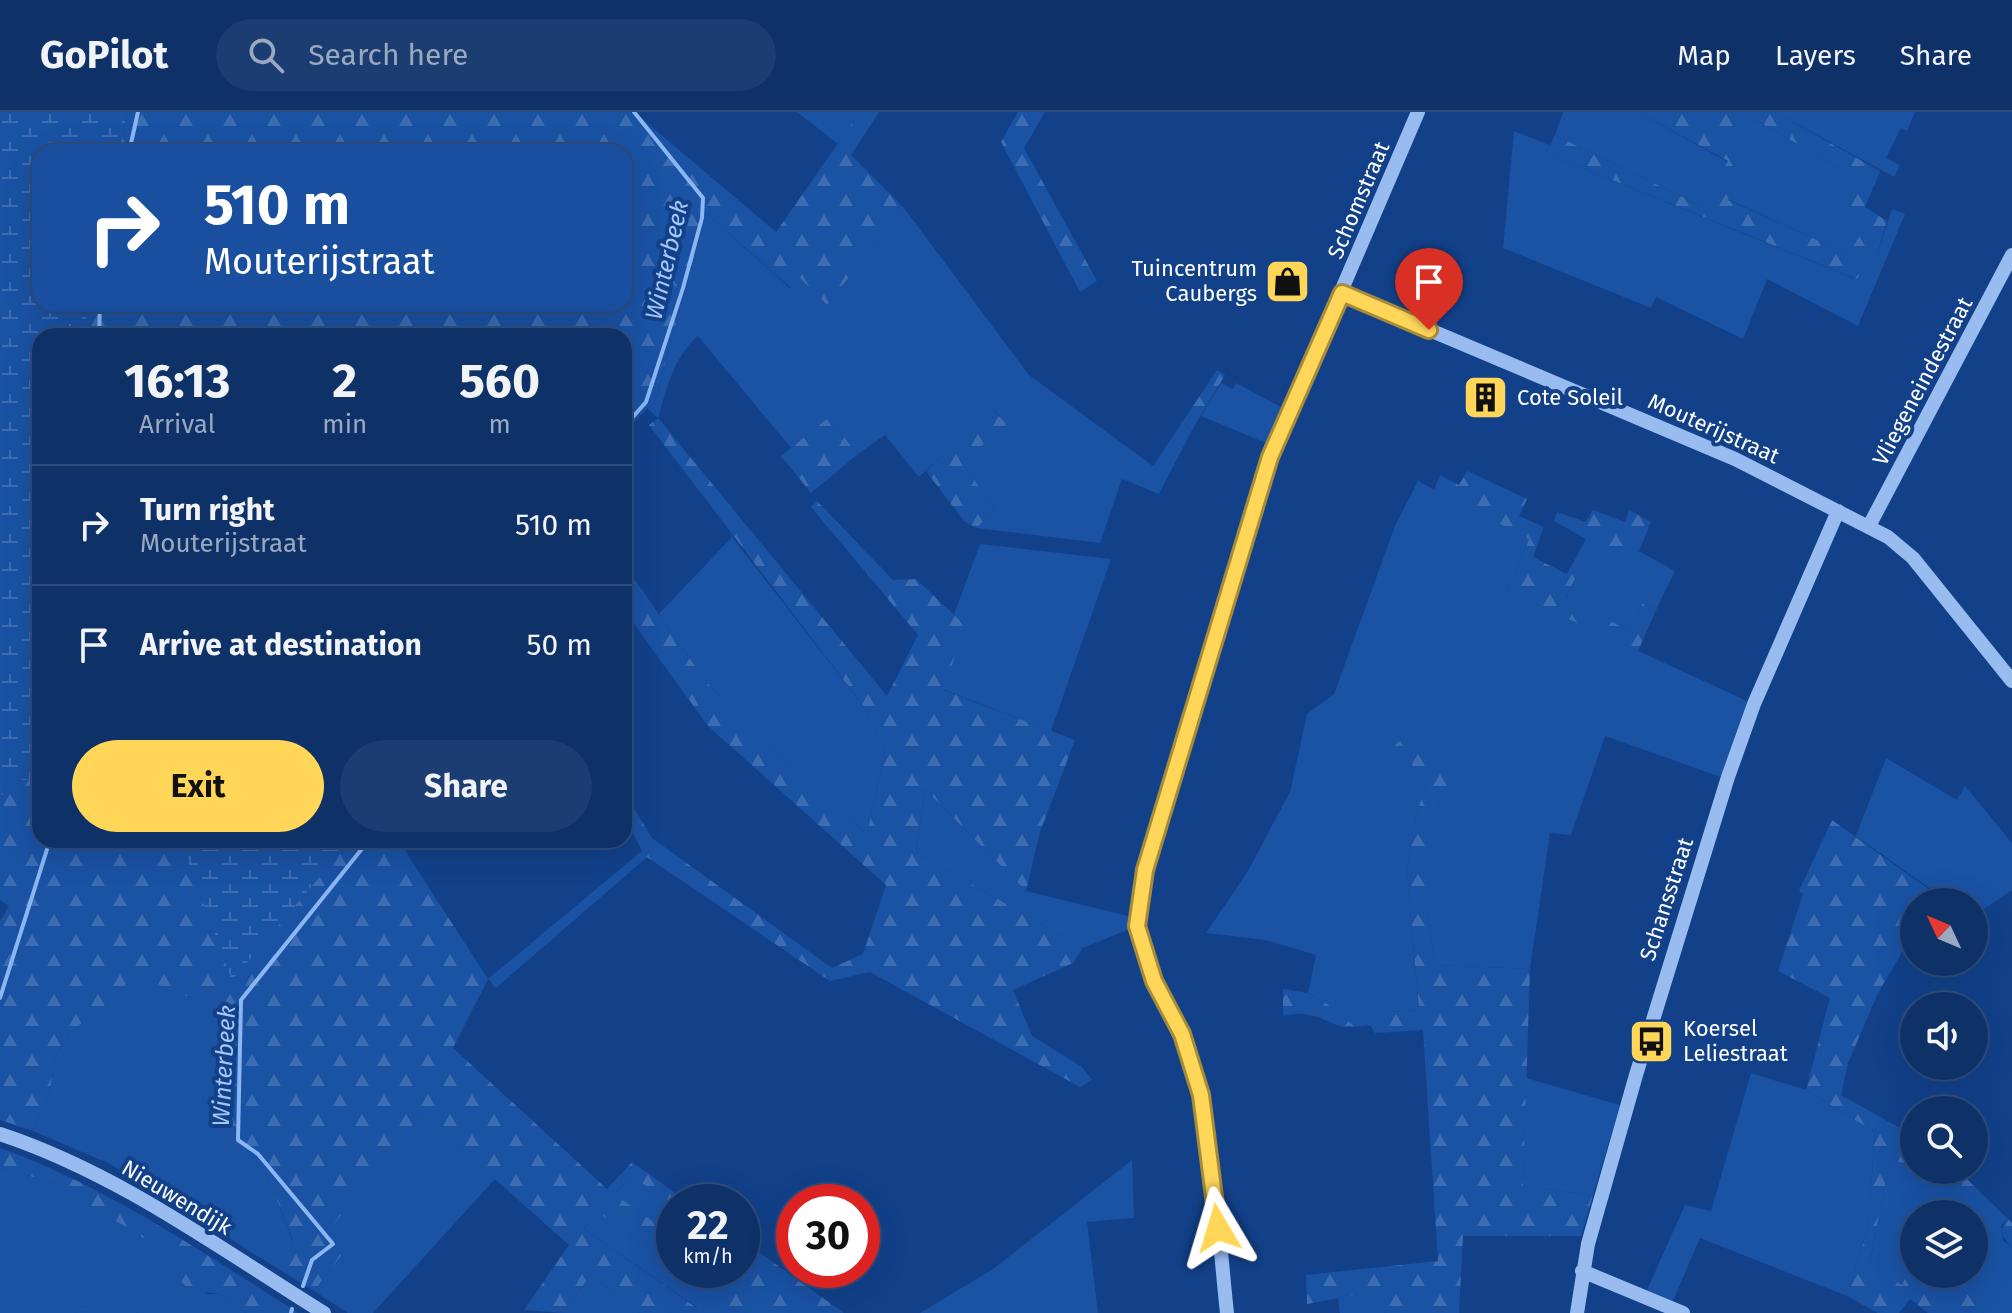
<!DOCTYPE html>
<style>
body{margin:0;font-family:"Fira Sans",sans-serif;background:#1c3d71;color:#f1f3f6;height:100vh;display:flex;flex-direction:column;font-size:30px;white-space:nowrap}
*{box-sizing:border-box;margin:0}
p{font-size:26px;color:#9ba9c0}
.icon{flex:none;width:44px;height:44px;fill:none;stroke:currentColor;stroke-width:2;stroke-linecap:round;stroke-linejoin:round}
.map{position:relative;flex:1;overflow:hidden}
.sheet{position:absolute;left:32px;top:216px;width:600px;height:520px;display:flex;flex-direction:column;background:#0e3168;border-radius:24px;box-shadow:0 8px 32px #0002,0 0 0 2px #2e4c7c}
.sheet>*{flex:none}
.hud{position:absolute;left:32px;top:32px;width:600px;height:168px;border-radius:24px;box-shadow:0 8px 32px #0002,0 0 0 2px #2e4c7c;background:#1a4fa0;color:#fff;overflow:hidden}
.needle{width:52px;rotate:314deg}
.controls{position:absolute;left:1900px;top:776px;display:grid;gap:16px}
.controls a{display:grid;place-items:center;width:88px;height:88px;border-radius:50%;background:#0e3168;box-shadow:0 8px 32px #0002,0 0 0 2px #2e4c7c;font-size:40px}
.speed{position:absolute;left:656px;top:1072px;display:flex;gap:16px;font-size:40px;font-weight:700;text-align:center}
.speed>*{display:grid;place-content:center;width:104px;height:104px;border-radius:50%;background:#0e3168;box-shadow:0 8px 32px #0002,0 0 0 2px #2e4c7c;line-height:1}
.speed small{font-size:20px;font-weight:400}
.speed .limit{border:12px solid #d22;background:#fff;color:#111}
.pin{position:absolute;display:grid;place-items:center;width:68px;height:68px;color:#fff;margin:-82px -34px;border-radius:50% 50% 50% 0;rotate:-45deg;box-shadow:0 0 8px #0007}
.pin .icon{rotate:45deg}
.me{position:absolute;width:88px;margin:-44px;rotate:353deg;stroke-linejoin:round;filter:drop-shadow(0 0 6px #0008)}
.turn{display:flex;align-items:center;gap:28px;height:168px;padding:0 40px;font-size:36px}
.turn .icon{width:104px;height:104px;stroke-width:2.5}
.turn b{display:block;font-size:56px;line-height:68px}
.eta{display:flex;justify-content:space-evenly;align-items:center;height:136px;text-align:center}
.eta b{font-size:48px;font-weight:700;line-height:56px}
.button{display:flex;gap:16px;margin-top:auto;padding:16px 40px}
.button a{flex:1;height:92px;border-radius:48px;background:#ffd658;color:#111;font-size:32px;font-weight:700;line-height:92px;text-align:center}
.button a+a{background:#1c3d71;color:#f1f3f6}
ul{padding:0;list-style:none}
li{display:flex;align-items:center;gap:24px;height:120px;padding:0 40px;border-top:2px solid #2e4c7c}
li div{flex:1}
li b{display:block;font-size:30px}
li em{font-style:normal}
header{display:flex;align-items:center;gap:48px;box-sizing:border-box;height:112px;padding:0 40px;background:#0e3168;border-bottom:2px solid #2e4c7c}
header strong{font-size:38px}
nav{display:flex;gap:44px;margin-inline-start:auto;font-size:28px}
.search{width:560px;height:72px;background:#1c3d71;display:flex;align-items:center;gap:20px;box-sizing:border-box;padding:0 28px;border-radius:44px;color:#9ba9c0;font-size:30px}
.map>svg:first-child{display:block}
.grass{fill:#1a52a4}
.forest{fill:url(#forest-firs);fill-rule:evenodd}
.wetland{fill:url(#wetland-marsh)}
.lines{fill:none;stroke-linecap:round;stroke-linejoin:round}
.stream{stroke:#8ab7f4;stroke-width:4}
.minor{stroke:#99bcf0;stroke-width:14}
.route-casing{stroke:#a68b39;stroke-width:20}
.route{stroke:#ffd658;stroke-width:14}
.labels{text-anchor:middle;stroke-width:8;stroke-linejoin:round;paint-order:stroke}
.street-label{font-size:22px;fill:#fff;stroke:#12418a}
.poi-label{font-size:22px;fill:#fff;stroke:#12418a;text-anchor:start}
.water-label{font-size:24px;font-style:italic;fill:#a4c7f8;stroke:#12418a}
</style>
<header>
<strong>GoPilot</strong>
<div class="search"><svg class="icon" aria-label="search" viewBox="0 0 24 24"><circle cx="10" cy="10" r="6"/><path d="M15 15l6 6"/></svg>Search here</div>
<nav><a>Map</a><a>Layers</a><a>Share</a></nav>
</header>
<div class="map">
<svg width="2012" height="1201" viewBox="0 0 2012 1201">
<defs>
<pattern id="forest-firs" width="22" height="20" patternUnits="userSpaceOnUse" patternTransform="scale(2)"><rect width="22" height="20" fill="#1a52a4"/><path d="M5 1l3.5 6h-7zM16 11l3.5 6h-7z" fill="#3c6cb2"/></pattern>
<pattern id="wetland-marsh" width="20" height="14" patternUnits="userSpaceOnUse" patternTransform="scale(2)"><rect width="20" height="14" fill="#1a52a4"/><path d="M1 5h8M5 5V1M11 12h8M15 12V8" fill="none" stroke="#3c6cb2"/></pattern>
</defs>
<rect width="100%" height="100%" fill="#12418a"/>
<!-- grass -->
<path class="grass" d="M 797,0 L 860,0 L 838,32 Z
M 1563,0 L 1638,0 L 1728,50 L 1701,94 L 1555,23 Z
M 1775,0 L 1915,0 L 1907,19 L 1901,16 L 1886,46 L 1900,53 L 1894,65 Z
M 1754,7 L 1860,68 L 1854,89 L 1868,112 L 1848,142 L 1727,87 L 1747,52 L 1734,39 Z
M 1514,19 L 1550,33 L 1546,41 L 1855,167 L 1876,145 L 1892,97 L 1905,102 L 1858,214 L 1767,167 L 1743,227 L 1656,185 L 1651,196 L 1503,136 Z
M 904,96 L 1029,263 L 1153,354 L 1181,312 L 1192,318 L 1159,382 L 1122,367 L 1100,431 L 976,416 L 996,398 L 962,351 L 1007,312 L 993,297 L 919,365 L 885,323 L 858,342 L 828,306 L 791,336 L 698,224 C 673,246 667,276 658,306 L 647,296 L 655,289 L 706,101 L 791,177 L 800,165 L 827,193 Z
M 1221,271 L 1233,277 L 1236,271 L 1283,296 L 1268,332 L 1201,304 Z
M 1418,369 L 1529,427 L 1508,479 L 1747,589 L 1721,665 L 1605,624 L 1571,723 L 1550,721 L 1530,857 L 1435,853 C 1428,802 1414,741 1438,692 C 1443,682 1454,672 1461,663 L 1427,670 L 1415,706 L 1407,760 L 1419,898 L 1377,901 L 1370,913 L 1355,915 L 1326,891 L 1308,881 L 1316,843 L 1266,828 L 1206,821 L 1248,759 L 1290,680 L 1307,602 L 1334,582 L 1395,414 Z
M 732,425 L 865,596 L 885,639 L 867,722 L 748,616 L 704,567 L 659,502 Z
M 980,432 L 1111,447 L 1051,619 L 942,577 L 966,514 L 954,502 Z
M 1592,432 L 1626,432 L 1675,459 L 1657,496 L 1643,491 L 1629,519 L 1566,486 Z
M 1886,646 L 1957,688 L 1965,674 L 2012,731 L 2012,778 L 1974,804 L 1974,790 L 1949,790 L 1856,724 Z
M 925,677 L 1026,779 L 1132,805 L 1132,816 L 1083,836 L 916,740 Z
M 138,859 L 168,878 L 228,898 L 232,1013 L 268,1066 L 293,1129 L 285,1161 L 110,1052 L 33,1019 L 50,979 L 55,945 L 71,920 L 105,893 Z
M 1751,961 L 1806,978 L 1875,1020 L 1868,1115 L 1847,1184 L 1700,1126 L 1673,1189 L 1647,1178 L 1685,1093 L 1711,1099 Z
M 1526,966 L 1620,993 L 1593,1083 L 1523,1074 Z
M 422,1002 L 495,1067 L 373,1201 L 348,1201 L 314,1179 L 347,1136 L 329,1117 Z
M 1890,1047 L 1939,1063 L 1965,1091 L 1981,1081 L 2007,1106 L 2001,1114 L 2003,1128 L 2012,1136 L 2012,1201 L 1984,1201 L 1949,1162 L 1974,1162 L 1974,1102 L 1914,1102 L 1914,1148 L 1902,1174 L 1869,1155 Z
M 1132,1048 L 1134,1106 L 1087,1110 L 1098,1201 L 920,1201 L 993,1157 Z
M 0,1055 L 55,1072 L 115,1105 L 184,1150 L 207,1182 L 221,1182 L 246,1201 L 138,1201 L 81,1194 L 76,1201 L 0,1201 Z
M 632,1065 L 674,1092 L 674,1124 L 613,1083 Z
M 598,1100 L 708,1179 L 698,1196 L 584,1117 Z
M 591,1163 L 640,1201 L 563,1201 Z
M 1362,1182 L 1385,1201 L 1340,1201 L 1338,1186 Z"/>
<!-- forest -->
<path class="forest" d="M 127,0 L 634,0 L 776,120 L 860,0 L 879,0 L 851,43 L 904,96 L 827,193 L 800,166 L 792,177 L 706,101 L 655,289 L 624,320 L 624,224 L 83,224 L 88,192 L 624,192 L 624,40 L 119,40 Z
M 1018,0 L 1045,0 L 1024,36 L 1097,169 L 1080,180 L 1001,30 Z
M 1638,0 L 1775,0 L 1880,59 L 1865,95 L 1887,109 L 1876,145 L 1856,167 L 1546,41 L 1555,23 L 1701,94 L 1728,49 ZM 1754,7 L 1860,68 L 1847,100 L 1867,113 L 1848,142 L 1728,88 L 1747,52 L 1735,39 Z
M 1217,258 L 1225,263 L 1192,318 L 1181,312 Z
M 992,297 L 1007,312 L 962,351 L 996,398 L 976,416 L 964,409 L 926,359 Z
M 658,306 L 887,584 L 918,523 L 811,395 L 817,389 L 893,468 L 916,467 L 966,514 L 943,578 L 1075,628 L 1040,720 L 1026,779 L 925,677 L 916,740 L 1083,836 L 1073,851 L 1013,878 L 1032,924 L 1082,955 L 1092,968 L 1080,975 L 870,860 L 830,869 L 647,745 L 496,876 L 488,867 L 453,936 L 607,1077 L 632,1050 L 688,1090 L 674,1092 L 632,1065 L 614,1082 L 674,1124 L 674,1155 L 598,1100 L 584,1117 L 697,1196 L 707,1179 L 679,1158 L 742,1158 L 742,1128 L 844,1201 L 640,1201 L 591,1163 L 563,1201 L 524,1198 L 569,1133 L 422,1002 L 330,1117 L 347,1136 L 314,1179 L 285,1161 L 293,1128 L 268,1066 L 232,1013 L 228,898 L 168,878 L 138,860 L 105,893 L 71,920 L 55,945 L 50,979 L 33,1019 L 0,1008 L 0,809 L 9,794 L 0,788 L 0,693 L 7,670 L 40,666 L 40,728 L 180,728 L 232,867 L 351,728 L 398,728 L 488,867 L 642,739 L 624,704 L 627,685 L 652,726 L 832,856 L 863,842 L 886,773 L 708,614 L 624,498 L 624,452 L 704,567 L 748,616 L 867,722 L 885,639 L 865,596 L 649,313 Z
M 828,306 L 858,342 L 811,381 L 781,344 Z
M 1467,359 L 1527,387 L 1519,404 L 1544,415 L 1533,445 L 1567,462 L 1586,427 L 1554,409 L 1557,400 L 1586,410 L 1593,398 L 1625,410 L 1629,398 L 1651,410 L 1639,439 L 1626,433 L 1619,443 L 1592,433 L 1566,485 L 1629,519 L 1643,491 L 1657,496 L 1638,539 L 1508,479 L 1529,427 L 1434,378 L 1440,363 L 1459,373 Z
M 1411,620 L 1462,663 C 1454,672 1443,682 1438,692 C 1415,739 1428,804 1435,853 L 1530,857 L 1523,1074 L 1593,1083 L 1581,1124 L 1463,1124 L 1459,1201 L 1385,1201 L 1361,1182 L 1307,1192 L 1306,1163 L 1438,1149 L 1423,918 L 1375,921 L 1370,913 L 1377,901 L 1419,898 L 1407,760 L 1415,706 L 1427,670 L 1395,633 Z
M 1832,708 L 1937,783 L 1933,790 L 1914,790 L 1914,820 L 1878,881 L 1848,951 L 1841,983 L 1914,1024 L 1914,1053 L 1890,1048 L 1869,1154 L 1902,1173 L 1914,1148 L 1914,1162 L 1949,1162 L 1984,1201 L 1928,1201 L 1910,1187 L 1899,1201 L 1878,1201 L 1847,1184 L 1868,1115 L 1875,1020 L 1806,978 L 1830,886 L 1778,859 L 1803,782 L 1799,779 Z
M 1283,877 L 1308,881 L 1326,891 L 1355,915 C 1328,918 1322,895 1283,904 Z
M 0,1036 C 108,1075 202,1140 298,1201 L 246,1201 L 221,1182 L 190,1179 L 181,1169 L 183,1150 L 55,1072 L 0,1055 Z
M 1927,1058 L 1958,1058 L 1981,1081 L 1966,1092 L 1939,1063 Z
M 2007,1106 L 2012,1111 L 2012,1136 L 2000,1120 Z
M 80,1194 L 135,1200 L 138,1201 L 76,1201 Z"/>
<!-- wetland -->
<path class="wetland" d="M 0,0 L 127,0 L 119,40 L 40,40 L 40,192 L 88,192 L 83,224 L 40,224 L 40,666 L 7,670 L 0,693 Z
M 180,728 L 351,728 L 232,868 Z"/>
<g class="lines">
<!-- stream -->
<path class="stream" d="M 129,40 L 138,0
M 99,224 L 100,192
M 624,315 L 646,290 L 683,176 L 702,106 L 703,86 L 634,0
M 0,886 L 50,728
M 303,1174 L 312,1148 L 333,1132 L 258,1042 L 238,1028 L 241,888 L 369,728
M 291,1201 L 292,1197"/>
<!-- minor -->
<path class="minor" d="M 1342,181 L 1735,347 L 1888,425 L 1913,446 L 2012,569
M 1869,414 L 2012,143
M 0,1022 C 118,1061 219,1136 324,1201
M 1582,1159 L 1683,1201
M 1227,1201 C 1219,1129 1216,1054 1201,983 C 1189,923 1141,868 1137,812 C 1136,794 1142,775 1145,758 L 1270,345 L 1418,0
M 1577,1201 L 1588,1132 L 1636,963 L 1728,665 L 1754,592 L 1838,399"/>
</g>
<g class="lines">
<defs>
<path id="route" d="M 1218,1116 L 1201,983 L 1182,922 L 1154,869 L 1137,814 L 1145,758 L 1270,345 L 1342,181 L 1429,218"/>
</defs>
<!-- route casing -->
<use href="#route" class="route-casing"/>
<!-- route -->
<use href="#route" class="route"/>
</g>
<!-- icons -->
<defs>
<symbol id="shop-square" viewBox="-11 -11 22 22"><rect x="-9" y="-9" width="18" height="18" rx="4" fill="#ffd658" stroke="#12418a"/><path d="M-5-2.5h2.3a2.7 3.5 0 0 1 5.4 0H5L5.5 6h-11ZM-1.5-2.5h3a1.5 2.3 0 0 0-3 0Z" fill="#111"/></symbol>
<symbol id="building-square" viewBox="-11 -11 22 22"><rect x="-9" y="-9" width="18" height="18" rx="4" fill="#ffd658" stroke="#12418a"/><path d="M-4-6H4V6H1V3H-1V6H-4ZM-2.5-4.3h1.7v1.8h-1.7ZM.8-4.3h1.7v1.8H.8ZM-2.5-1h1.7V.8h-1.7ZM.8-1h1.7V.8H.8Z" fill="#111"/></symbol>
<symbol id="bus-square" viewBox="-11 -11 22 22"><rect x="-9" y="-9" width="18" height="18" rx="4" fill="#ffd658" stroke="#12418a"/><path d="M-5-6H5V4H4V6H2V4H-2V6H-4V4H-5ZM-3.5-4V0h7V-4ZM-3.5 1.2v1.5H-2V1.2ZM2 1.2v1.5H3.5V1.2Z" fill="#111"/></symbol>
</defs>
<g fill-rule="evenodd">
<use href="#shop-square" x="1262" y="144" width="51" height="51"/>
<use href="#building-square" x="1460" y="260" width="51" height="51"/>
<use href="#bus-square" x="1626" y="904" width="51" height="51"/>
</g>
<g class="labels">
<!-- street labels -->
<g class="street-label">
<text transform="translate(1358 88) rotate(-67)" y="8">Schomstraat</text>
<text transform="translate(1922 269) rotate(-62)" y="8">Vliegeneindestraat</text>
<text transform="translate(1714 316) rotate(24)" y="8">Mouterijstraat</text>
<text transform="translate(1666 787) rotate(-72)" y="8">Schansstraat</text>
<text transform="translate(177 1085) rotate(31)" y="8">Nieuwendijk</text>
</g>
<!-- poi labels -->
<g class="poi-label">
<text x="1257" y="164" text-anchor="end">Tuincentrum<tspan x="1257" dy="25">Caubergs</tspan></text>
<text x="1517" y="293">Cote Soleil</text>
<text x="1683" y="924">Koersel<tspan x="1683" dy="25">Leliestraat</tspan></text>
</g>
<!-- water labels -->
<g class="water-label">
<text transform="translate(667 148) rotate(-77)" y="8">Winterbeek</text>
<text transform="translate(224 954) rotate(-87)" y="8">Winterbeek</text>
</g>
</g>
</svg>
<div class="controls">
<a><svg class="needle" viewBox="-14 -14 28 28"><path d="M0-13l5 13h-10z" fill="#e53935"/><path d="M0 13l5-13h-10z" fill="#9ba9c0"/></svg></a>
<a><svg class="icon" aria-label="sound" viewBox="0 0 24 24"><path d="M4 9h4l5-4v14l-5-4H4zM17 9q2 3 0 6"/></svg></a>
<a><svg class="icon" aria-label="search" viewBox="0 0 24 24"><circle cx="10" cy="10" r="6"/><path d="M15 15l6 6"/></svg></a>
<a><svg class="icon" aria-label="layers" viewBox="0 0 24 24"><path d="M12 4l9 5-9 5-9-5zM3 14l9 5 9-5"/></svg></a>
</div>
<div class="speed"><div>22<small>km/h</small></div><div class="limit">30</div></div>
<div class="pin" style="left:1429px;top:218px;background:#d93025"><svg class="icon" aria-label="arrive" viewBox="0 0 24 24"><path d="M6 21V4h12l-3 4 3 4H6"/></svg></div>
<svg class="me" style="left:1218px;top:1116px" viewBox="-20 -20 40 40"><path d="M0-17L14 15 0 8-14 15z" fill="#ffd658" stroke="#fff" stroke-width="4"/></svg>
<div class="hud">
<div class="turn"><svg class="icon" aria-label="right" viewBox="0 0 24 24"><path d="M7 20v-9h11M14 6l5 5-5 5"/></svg><div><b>510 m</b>Mouterijstraat</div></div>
</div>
<section class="sheet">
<div class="eta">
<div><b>16:13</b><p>Arrival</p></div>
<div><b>2</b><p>min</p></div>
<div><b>560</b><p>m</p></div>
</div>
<ul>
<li><svg class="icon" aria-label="right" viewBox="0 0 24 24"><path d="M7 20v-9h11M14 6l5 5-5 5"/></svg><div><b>Turn right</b><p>Mouterijstraat</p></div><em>510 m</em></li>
<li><svg class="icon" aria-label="arrive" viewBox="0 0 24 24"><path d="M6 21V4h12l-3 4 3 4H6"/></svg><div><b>Arrive at destination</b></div><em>50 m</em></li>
</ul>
<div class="button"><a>Exit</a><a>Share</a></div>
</section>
</div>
